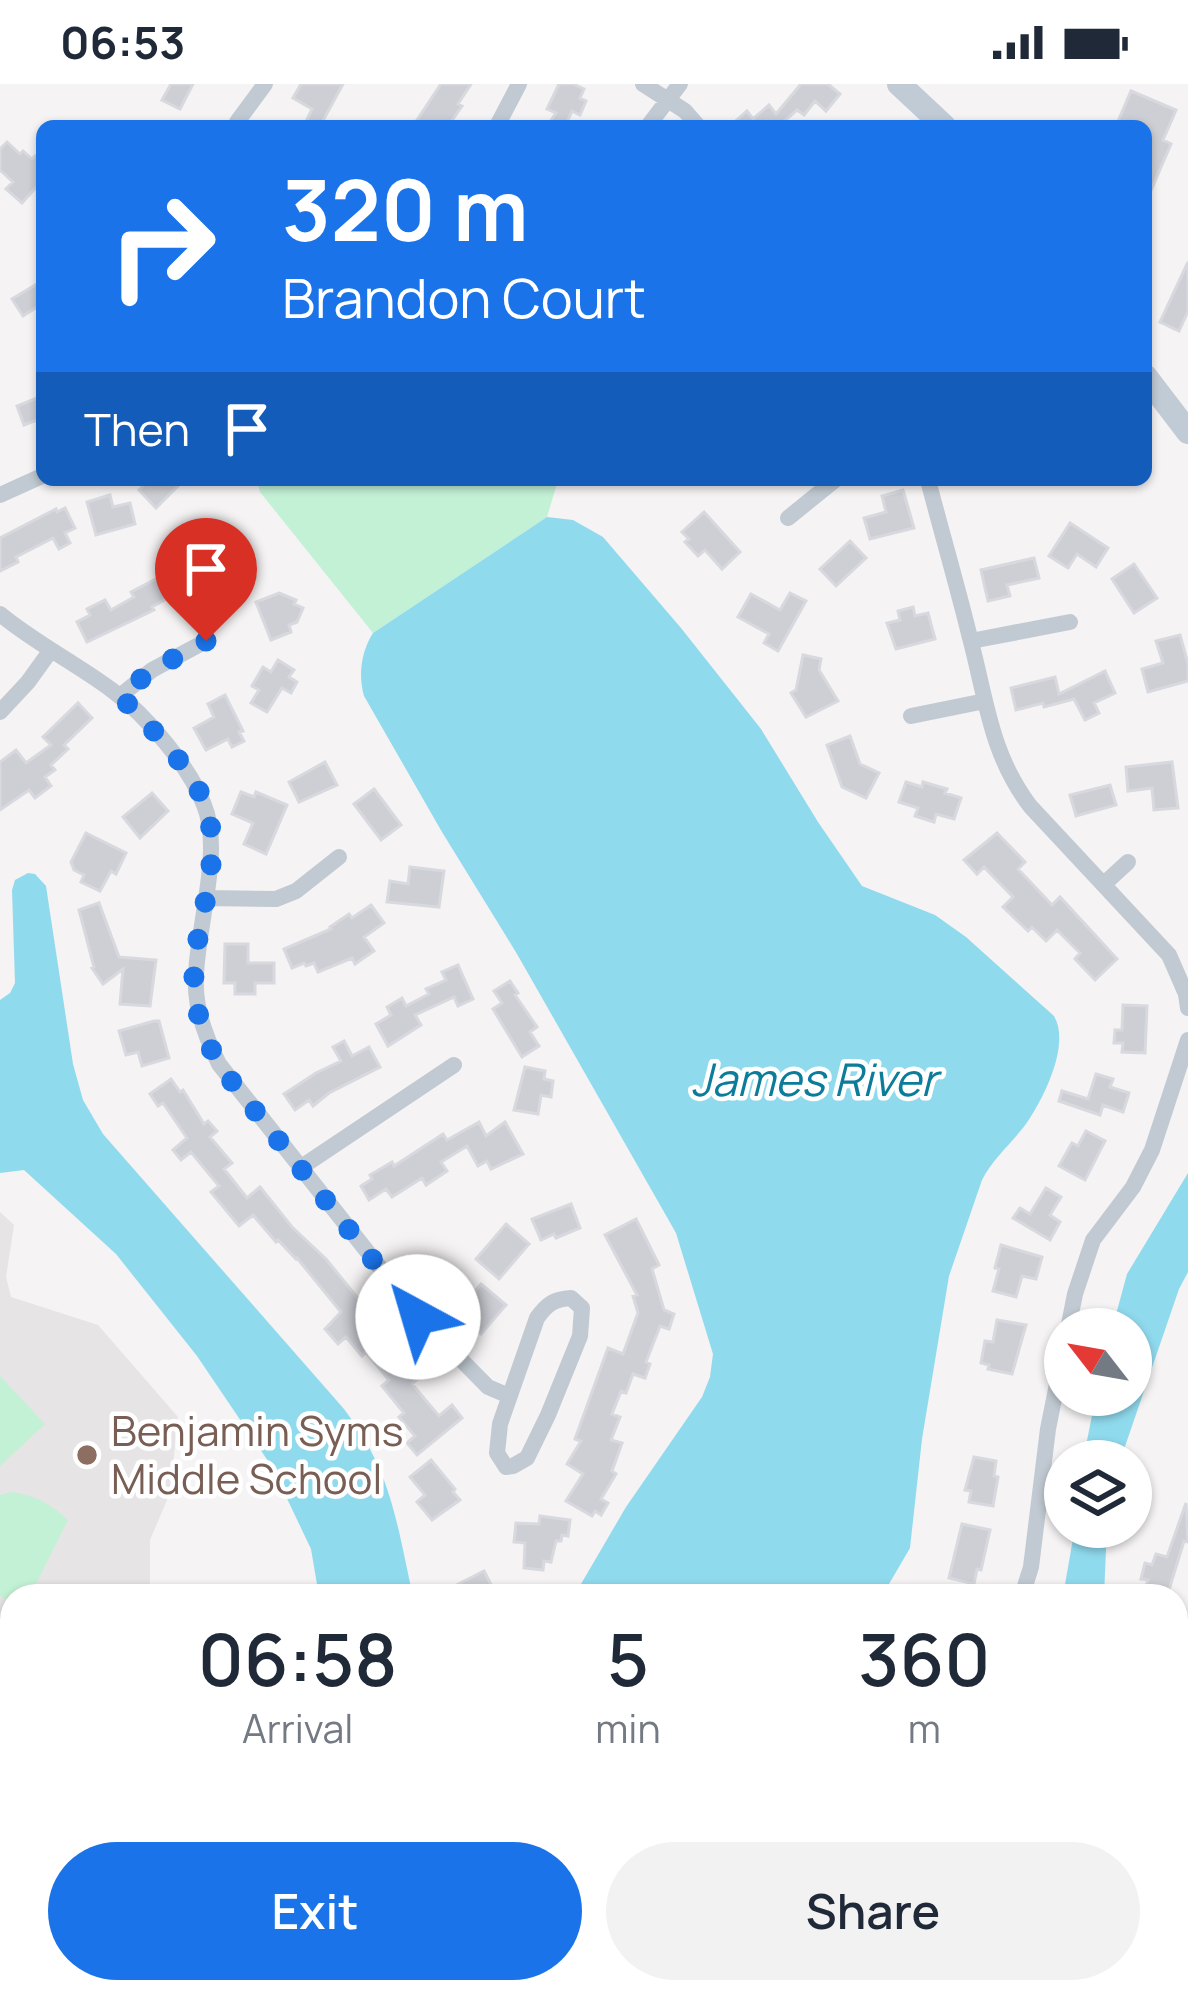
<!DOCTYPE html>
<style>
body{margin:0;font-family:Manrope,sans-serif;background:#f2f2f3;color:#1f2937;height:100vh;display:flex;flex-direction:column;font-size:45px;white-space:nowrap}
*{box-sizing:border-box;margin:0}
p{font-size:39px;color:#747a83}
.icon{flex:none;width:66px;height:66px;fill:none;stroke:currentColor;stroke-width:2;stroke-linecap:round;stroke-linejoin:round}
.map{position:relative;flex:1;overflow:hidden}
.side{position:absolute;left:0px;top:1500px;width:1188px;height:420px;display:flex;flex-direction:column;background:#fff;border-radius:36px 36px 0 0;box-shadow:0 3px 9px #0004}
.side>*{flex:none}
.top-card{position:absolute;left:36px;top:36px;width:1116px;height:366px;border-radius:18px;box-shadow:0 3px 9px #0004;background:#1a73e8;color:#fff;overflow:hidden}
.needle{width:78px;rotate:301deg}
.buttons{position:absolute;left:1044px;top:1224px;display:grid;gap:24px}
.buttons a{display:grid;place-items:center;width:108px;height:108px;border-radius:50%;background:#fff;box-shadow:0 3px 9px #0004;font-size:60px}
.pin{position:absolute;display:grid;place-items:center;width:102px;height:102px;color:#fff;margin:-123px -51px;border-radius:50% 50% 50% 0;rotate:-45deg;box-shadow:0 0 12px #0007}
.pin .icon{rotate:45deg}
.me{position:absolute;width:132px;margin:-66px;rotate:321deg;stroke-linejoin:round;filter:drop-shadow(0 0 9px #0008)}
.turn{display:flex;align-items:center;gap:42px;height:252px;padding:0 48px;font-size:54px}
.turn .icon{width:156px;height:156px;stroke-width:2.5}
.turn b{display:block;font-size:84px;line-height:102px}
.then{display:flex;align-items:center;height:114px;padding:0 48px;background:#0003;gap:24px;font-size:45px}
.eta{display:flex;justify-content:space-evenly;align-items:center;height:204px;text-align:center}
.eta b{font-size:72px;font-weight:600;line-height:84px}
.button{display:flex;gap:24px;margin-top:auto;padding:24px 48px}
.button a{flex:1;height:138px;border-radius:72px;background:#1a73e8;color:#fff;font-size:48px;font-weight:600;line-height:138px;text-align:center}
.button a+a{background:#f2f2f3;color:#1f2937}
.status{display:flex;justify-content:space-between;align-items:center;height:84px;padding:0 60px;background:#fff;direction:ltr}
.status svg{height:33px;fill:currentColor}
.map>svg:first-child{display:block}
.education{fill:#e6e4e5}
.green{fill:#c3f1d5}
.water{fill:#90daee}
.building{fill:#cdcfd5;stroke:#d7d9de;stroke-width:3}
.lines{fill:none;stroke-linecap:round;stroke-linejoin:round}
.minor{stroke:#c1cad2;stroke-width:16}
.secondary{stroke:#c1cbd6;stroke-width:24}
.route{stroke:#1a73e8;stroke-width:21;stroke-dasharray:0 37.8}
.education-dot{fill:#8d6e63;stroke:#fff;stroke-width:4.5}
.labels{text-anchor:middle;stroke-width:9;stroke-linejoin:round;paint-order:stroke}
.education-label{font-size:42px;fill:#785e54;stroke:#fff;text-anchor:start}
.water-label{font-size:45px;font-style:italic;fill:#0c7c9b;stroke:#fff}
</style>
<div class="status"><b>06:53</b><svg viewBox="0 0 49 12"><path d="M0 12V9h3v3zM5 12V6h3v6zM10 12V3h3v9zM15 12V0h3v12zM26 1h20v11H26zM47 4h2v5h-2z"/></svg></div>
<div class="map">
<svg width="1188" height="1920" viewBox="0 0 1188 1920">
<rect width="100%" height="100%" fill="#f5f3f3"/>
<!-- education -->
<path class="education" d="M 0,1128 L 14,1141 L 6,1193 L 11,1213 L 98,1241 L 178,1333 L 170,1409 L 150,1456 L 150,1512 L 12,1512 L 12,1634 L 0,1629 Z"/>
<!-- green -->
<path class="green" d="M 257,396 L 558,396 L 547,433 L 373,549 L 260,408 Z
M 0,1292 L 45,1340 L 0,1382 Z
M 11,1408 C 35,1411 49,1419 68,1436 L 30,1512 L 12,1512 L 12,1519 L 0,1512 L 0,1411 Z"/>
<!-- water -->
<path class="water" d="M 547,433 L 573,436 L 603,453 L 681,544 L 761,645 L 818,738 L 862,802 L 935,831 L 966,853 L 1054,932 C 1070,959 1046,1009 1030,1034 C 1016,1056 994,1072 982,1096 L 949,1192 L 922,1355 L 910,1464 L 882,1512 L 574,1512 L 626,1423 L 702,1313 L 710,1293 L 713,1270 L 676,1149 L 517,870 L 442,748 L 364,612 C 358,591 361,568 373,549 Z
M 28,789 L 35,790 L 46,802 L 73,980 L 83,1016 L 103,1050 L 344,1325 C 392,1388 396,1437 413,1512 L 319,1512 L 311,1465 L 272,1383 L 197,1272 L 116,1170 L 24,1086 L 0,1089 L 0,916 L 10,909 L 15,899 L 12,806 L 15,796 Z
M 1188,1089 L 1188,1188 L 1179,1205 L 1120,1377 L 1083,1377 L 1096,1311 L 1131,1311 L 1131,1245 L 1112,1245 L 1127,1190 Z
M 1075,1443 L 1107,1443 L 1104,1512 L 1063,1512 Z
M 601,1908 L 821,1908 L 826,1920 L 608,1920 Z"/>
<!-- building -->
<path class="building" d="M 171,0 L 193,0 L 180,25 L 162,16 Z
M 301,0 L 343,0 L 320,42 L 304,42 L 312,25 L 293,14 Z
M 441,0 L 471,0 L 458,20 L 462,22 L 448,42 L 413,42 Z
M 559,0 L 573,0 L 584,5 L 580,14 L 586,17 L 580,31 L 572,27 L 565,42 L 547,42 L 556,29 L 547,25 Z
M 801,0 L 828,0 L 840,10 L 826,27 L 815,17 L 804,31 L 797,26 L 783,38 L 787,42 L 730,42 L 747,27 L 753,35 L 769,21 L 776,30 Z
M 1131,7 L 1176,26 L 1163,56 L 1171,60 L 1146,118 L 1146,42 L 1116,42 Z
M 7,58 L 20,70 L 23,67 L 32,75 L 35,72 L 42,78 L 42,97 L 22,119 L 6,105 L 13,98 L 0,86 L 0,65 Z
M 1188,178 L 1188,227 L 1179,247 L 1160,238 Z
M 42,197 L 42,220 L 23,232 L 12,215 Z
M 42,312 L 42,334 L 24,341 L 17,322 Z
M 149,396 L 184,396 L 156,424 L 139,406 Z
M 903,406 L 914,444 L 870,455 L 864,434 L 886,428 L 882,412 Z
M 110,411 L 113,423 L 130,419 L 135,440 L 96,451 L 87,418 Z
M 65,424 L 75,444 L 65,449 L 70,459 L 59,465 L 53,454 L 16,473 L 18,478 L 0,487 L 0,454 L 56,425 L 57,428 Z
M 704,428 L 740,468 L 722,485 L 705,466 L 698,472 L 685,458 L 689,455 L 682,448 Z
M 1070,439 L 1108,464 L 1096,483 L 1077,470 L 1068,484 L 1049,472 Z
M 217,446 L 239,458 L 235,466 L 252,475 L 234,509 L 214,499 L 223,482 L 202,471 Z
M 850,457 L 866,474 L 836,502 L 820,485 Z
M 1034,474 L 1039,494 L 1007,501 L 1010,512 L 988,517 L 981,486 Z
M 1134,480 L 1157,514 L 1134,529 L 1112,495 Z
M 167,489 L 176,507 L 165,513 L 166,515 L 152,523 L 154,526 L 87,558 L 77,538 L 90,531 L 87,525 L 105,516 L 111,526 L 134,513 L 131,508 Z
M 279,509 L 296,516 L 294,520 L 303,524 L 297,538 L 289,541 L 291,548 L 271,556 L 256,518 Z
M 790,509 L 806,517 L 778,567 L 764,559 L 769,550 L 738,533 L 751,510 L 780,526 Z
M 913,523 L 915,532 L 928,529 L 935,555 L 896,565 L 887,539 L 900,536 L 898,527 Z
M 1180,551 L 1188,580 L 1188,597 L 1148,608 L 1142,585 L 1163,579 L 1156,557 Z
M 803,571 L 821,575 L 819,586 L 838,617 L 806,633 L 791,609 L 796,606 Z
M 278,576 L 294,586 L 289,593 L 297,598 L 291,609 L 282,604 L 267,628 L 251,619 L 259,606 L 252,602 L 263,583 L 271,588 Z
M 1105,587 L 1115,609 L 1094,619 L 1099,629 L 1085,636 L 1074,615 L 1044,623 L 1043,619 L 1016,626 L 1011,604 L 1055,593 L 1059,610 Z
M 225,611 L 243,647 L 239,648 L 244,657 L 232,663 L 228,655 L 206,666 L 194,644 L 214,633 L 208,620 Z
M 78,619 L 92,634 L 64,661 L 68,665 L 51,681 L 55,686 L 45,693 L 51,702 L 35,714 L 29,706 L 0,726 L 0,678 L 16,666 L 26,679 L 51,661 L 43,653 Z
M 850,652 L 860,680 L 879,689 L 866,714 L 842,703 L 827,661 Z
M 325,678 L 337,701 L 299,718 L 289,698 Z
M 1172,678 L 1178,724 L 1154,726 L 1152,704 L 1128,707 L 1126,683 Z
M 906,698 L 922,703 L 923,698 L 947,705 L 945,709 L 961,714 L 954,735 L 936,730 L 934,738 L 915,732 L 918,724 L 899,718 Z
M 1110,701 L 1116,721 L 1076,732 L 1070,711 Z
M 374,705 L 401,741 L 381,756 L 354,720 Z
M 241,708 L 254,713 L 256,708 L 287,721 L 266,770 L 244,760 L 253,739 L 232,730 Z
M 152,709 L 168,727 L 140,754 L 123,733 Z
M 86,749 L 126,769 L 116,790 L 111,787 L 100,807 L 81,798 L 84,791 L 74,786 L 71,778 Z
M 997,749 L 1025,778 L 1018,785 L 1052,821 L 1060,813 L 1117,875 L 1095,896 L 1075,875 L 1080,869 L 1057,846 L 1046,857 L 1032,843 L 1028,847 L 1003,823 L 1013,813 L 984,783 L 977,790 L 964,776 Z
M 410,783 L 444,787 L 439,823 L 387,818 L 390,797 L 408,800 Z
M 99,819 L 119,873 L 156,876 L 150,922 L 120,920 L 123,885 L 103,900 L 92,884 L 94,883 L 79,826 Z
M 371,821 L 384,839 L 364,853 L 374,867 L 355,880 L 352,874 L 318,888 L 314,879 L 306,882 L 304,879 L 292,884 L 284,865 L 331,845 L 330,843 L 349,830 L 352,834 Z
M 225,860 L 248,860 L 248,879 L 274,879 L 274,899 L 255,899 L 255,910 L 235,910 L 235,899 L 224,899 Z
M 458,881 L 473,915 L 458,922 L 454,913 L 415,931 L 421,941 L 388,962 L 376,940 L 391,931 L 387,923 L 402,914 L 406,922 L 429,910 L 426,905 L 446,896 L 442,888 Z
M 510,897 L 518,909 L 515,911 L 537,943 L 530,948 L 539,962 L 522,973 L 493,925 L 502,919 L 494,907 Z
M 1123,921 L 1147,922 L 1145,969 L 1122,968 L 1123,959 L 1114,959 L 1115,946 L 1122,946 Z
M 154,937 L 159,937 L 169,974 L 142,982 L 138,968 L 126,971 L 119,947 Z
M 344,957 L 352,972 L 369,963 L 380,983 L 329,1009 L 313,1022 L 309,1016 L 295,1026 L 284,1010 L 316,989 L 341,977 L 333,963 Z
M 525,983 L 545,987 L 544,995 L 553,997 L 551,1013 L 541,1011 L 538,1030 L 514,1026 Z
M 1096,990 L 1113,995 L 1110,1003 L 1129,1009 L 1123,1028 L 1103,1021 L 1100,1031 L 1059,1017 L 1062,1007 L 1088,1015 Z
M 171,995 L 180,1008 L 183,1006 L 204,1040 L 208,1037 L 217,1047 L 210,1053 L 232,1079 L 224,1085 L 247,1114 L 260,1103 L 292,1143 L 326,1175 L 387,1250 L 384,1253 L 402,1275 L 404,1272 L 421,1292 L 412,1300 L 439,1332 L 452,1321 L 462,1334 L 417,1371 L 407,1359 L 415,1352 L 399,1333 L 404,1329 L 382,1302 L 389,1296 L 366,1268 L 362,1272 L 346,1253 L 338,1260 L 325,1245 L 341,1228 L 297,1174 L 296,1175 L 278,1156 L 276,1158 L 253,1131 L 239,1142 L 211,1108 L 219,1102 L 191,1068 L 181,1076 L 173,1066 L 187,1054 L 163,1019 L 158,1022 L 150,1010 Z
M 479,1038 L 486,1052 L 505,1038 L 523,1070 L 491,1085 L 487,1077 L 478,1082 L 467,1062 L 441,1078 L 447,1087 L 426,1101 L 422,1094 L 392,1113 L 386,1105 L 369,1116 L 361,1102 L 372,1095 L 370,1091 L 392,1078 L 394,1082 L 443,1050 L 447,1056 Z
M 1086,1047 L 1105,1057 L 1085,1096 L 1059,1082 L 1072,1059 L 1078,1062 Z
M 1046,1104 L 1061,1113 L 1050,1131 L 1060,1138 L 1050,1156 L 1013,1134 L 1020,1124 L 1030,1130 Z
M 571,1120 L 580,1144 L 556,1154 L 554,1150 L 541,1156 L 532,1135 Z
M 636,1135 L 659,1181 L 652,1185 L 664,1226 L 674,1230 L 669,1245 L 660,1242 L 646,1278 L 650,1280 L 645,1294 L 633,1290 L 626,1309 L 621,1307 L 612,1330 L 620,1333 L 611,1356 L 622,1359 L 612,1387 L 616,1390 L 601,1415 L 608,1419 L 601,1431 L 595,1427 L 592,1432 L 566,1417 L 583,1390 L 567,1380 L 581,1357 L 575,1355 L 608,1264 L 623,1270 L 638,1229 L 633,1212 L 637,1211 L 605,1151 Z
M 506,1140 L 529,1160 L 499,1195 L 476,1175 Z
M 1001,1161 L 1042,1173 L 1036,1195 L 1022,1192 L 1016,1213 L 993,1207 L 999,1185 L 995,1184 Z
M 481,1200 L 506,1221 L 481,1250 L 465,1236 L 478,1220 L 470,1213 Z
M 997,1236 L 1026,1241 L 1012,1290 L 988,1285 L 989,1281 L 981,1279 L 985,1257 L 993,1258 Z
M 974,1373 L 996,1377 L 994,1392 L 998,1393 L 993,1422 L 969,1418 L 971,1407 L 965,1406 Z
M 431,1376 L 455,1405 L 453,1408 L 460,1416 L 432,1436 L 417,1418 L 425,1411 L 410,1393 Z
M 1186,1419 L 1188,1458 L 1184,1457 L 1167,1512 L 1144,1508 L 1148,1496 L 1141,1495 L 1145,1479 L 1152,1481 L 1156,1470 L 1167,1473 Z
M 540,1432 L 570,1436 L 568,1452 L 562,1451 L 561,1457 L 556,1457 L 551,1478 L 544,1477 L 543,1486 L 524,1484 L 525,1459 L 514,1458 L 516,1439 L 539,1440 Z
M 962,1440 L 990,1446 L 981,1486 L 977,1485 L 974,1500 L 949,1494 Z
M 484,1487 L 497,1512 L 435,1512 Z
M 1176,1861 L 1188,1862 L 1188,1905 L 1176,1904 Z"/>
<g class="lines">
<!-- minor -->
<path class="minor" d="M 643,0 L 685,27 L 698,42
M 237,38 L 265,0
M 497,42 L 519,0
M 648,42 L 680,0
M 928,396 C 942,450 958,504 971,558 C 987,619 991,670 1030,722 L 1169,871 L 1186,910 L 1188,924
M 0,411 L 42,392
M 788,434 L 835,396
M 0,530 C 35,559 77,580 113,607 C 146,631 190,683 204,721 C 216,750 210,790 205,821 C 195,891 186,914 219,980 L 419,1233 L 488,1303 L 509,1312
M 971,557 L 1070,538
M 120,612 L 152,586 L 206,557
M 0,628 L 28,598 L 51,566
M 911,632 L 985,617
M 1104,800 L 1128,778
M 206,814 L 276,815 L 296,807 L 339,773
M 300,1084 L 454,981
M 571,1214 L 582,1224 L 580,1252 L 548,1331 L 527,1374 L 513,1382 L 506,1383 L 497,1369 L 500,1340 L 537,1234 C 547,1220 554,1215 571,1214 Z
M 1068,1245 L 1075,1210 L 1093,1156 L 1133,1103 L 1152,1066 L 1188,956
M 1022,1512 L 1031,1483 L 1048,1345 L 1065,1260
M 1176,1678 L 1188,1638
M 1120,1908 L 1121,1920"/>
<!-- secondary -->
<path class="secondary" d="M 899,0 L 944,42
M 1146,293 L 1188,348"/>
</g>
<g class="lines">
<!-- route -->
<path class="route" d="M 206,557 L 152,586 L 120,612 C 149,642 192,683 206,723 C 225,781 192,843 194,900 C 195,930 206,954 218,980 L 418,1233"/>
</g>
<!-- markers -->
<circle class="education-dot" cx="87" cy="1371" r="12"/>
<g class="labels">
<!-- education labels -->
<g class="education-label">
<text x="111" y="1362">Benjamin Syms<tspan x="111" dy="48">Middle School</tspan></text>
</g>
<!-- water labels -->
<g class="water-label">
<text x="814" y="1012">James River</text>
</g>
</g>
</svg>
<div class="buttons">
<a><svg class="needle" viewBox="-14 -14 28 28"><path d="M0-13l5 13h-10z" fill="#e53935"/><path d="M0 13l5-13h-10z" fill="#747a83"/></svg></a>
<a><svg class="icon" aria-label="layers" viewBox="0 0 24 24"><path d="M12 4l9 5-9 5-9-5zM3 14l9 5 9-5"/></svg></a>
</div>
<div class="pin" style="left:206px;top:557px;background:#d93025"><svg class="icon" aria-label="arrive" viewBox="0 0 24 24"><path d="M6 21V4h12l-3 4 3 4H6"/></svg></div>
<svg class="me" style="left:418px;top:1233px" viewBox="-20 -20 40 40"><circle r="19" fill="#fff"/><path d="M0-13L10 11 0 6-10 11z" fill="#1a73e8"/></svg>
<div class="top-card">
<div class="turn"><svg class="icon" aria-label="right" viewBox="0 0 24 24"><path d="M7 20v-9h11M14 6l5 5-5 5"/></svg><div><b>320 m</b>Brandon Court</div></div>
<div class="then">Then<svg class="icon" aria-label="arrive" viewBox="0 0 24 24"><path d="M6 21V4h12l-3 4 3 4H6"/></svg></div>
</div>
<section class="side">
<div class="eta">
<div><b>06:58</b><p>Arrival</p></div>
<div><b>5</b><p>min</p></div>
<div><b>360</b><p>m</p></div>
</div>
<div class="button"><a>Exit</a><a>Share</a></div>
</section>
</div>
